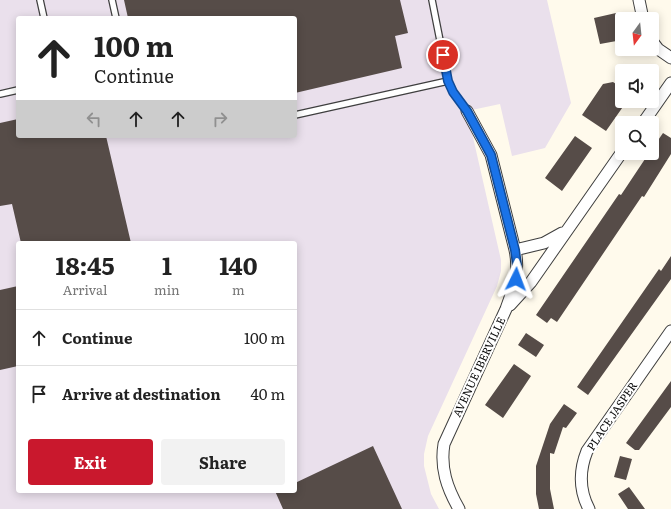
<!DOCTYPE html>
<style>
body{margin:0;font-family:Literata,serif;background:#f2f2f2;color:#222;height:100vh;display:flex;flex-direction:column;font-size:15px;white-space:nowrap}
*{box-sizing:border-box;margin:0}
p{font-size:13px;color:#767676}
.icon{flex:none;width:22px;height:22px;fill:none;stroke:currentColor;stroke-width:2;stroke-linecap:round;stroke-linejoin:round}
.map{position:relative;flex:1;overflow:hidden}
.details{position:absolute;left:16px;top:241px;width:281px;height:252px;display:flex;flex-direction:column;background:#fff;border-radius:4px;box-shadow:0 2px 10px #0003}
.details>*{flex:none}
.hud{position:absolute;left:16px;top:16px;width:281px;height:122px;border-radius:4px;box-shadow:0 2px 10px #0003;background:#fff;color:#222;overflow:hidden}
.needle{width:26px;rotate:195deg}
.buttons{position:absolute;left:615px;top:12px;display:grid;gap:8px}
.buttons a{display:grid;place-items:center;width:44px;height:44px;border-radius:4px;background:#fff;box-shadow:0 2px 10px #0003;font-size:20px}
.pin{position:absolute;display:grid;place-items:center;width:34px;height:34px;color:#fff;margin:-17px;border:2px solid #fff;border-radius:50%;box-shadow:0 1px 4px #0007}
.me{position:absolute;width:44px;margin:-22px;rotate:3deg;stroke-linejoin:round;filter:drop-shadow(0 0 3px #0008)}
.turn{display:flex;align-items:center;gap:14px;height:84px;padding:0 12px;font-size:18px}
.turn .icon{width:52px;height:52px;stroke-width:2.5}
.turn b{display:block;font-size:28px;line-height:34px}
.lanes{display:flex;align-items:center;height:38px;padding:0 12px;background:#0003;justify-content:center;gap:20px;direction:ltr}
.lanes .off{opacity:.35}
.eta{display:flex;justify-content:space-evenly;align-items:center;height:68px;text-align:center}
.eta b{font-size:24px;font-weight:700;line-height:28px}
.button{display:flex;gap:8px;margin-top:auto;padding:8px 12px}
.button a{flex:1;height:46px;border-radius:4px;background:#c9182d;color:#fff;font-size:16px;font-weight:700;line-height:46px;text-align:center}
.button a+a{background:#f2f2f2;color:#222}
ul{padding:0;list-style:none}
li{display:flex;align-items:center;gap:12px;height:56px;padding:0 12px;border-top:1px solid #e0e0e0}
li div{flex:1}
li b{display:block;font-size:15px}
li em{font-style:normal}
.map>svg:first-child{display:block}
.industrial{fill:#eae0ec;fill-rule:evenodd}
.building{fill:#564c48}
.lines{fill:none;stroke-linecap:round;stroke-linejoin:round}
.lane-casing{stroke:#3f3f3f;stroke-width:8}
.street-casing{stroke:#3f3f3f;stroke-width:13}
.lane{stroke:#fff;stroke-width:5.5}
.street{stroke:#fff;stroke-width:11}
.route-casing{stroke:#114b97;stroke-width:10}
.route{stroke:#1a73e8;stroke-width:7}
.labels{text-anchor:middle;stroke-width:4;stroke-linejoin:round;paint-order:stroke}
.street-label{font-size:11px;fill:#0c0c0c;stroke:#fff}
</style>
<div class="map">
<svg width="671" height="509" viewBox="0 0 671 509">
<rect width="100%" height="100%" fill="#fffaec"/>
<!-- industrial -->
<path class="industrial" d="M 0,0 L 547,0 L 571,103 L 545,148 L 512,156 L 500,104 L 467,111 L 501,260 L 501,271 L 497,286 L 428,436 L 424,454 L 424,466 L 431,494 L 439,509 L 0,509 ZM 18,18 L 295,18 L 295,136 L 18,136 ZM 18,243 L 295,243 L 295,491 L 18,491 Z"/>
<!-- building -->
<path class="building" d="M 124,0 L 400,0 L 408,33 L 395,36 L 402,68 L 295,93 L 295,18 L 128,18 Z
M 616,13 L 622,40 L 600,44 L 594,18 Z
M 613,82 L 622,88 L 622,101 L 627,101 L 606,131 L 582,115 L 603,84 Z
M 18,119 L 18,136 L 106,136 L 131,243 L 21,243 L 12,204 L 0,206 L 0,123 Z
M 663,133 L 671,138 L 671,154 L 644,197 L 642,196 L 557,322 L 551,318 L 547,323 L 536,315 L 619,194 L 621,195 L 649,153 L 652,153 L 652,149 Z
M 575,136 L 592,148 L 562,191 L 545,178 Z
M 671,256 L 671,279 L 588,395 L 577,387 L 659,269 L 661,271 Z
M 18,286 L 18,366 L 0,370 L 0,290 Z
M 526,333 L 544,345 L 536,357 L 518,345 Z
M 514,364 L 531,376 L 503,418 L 485,405 Z
M 671,381 L 671,407 L 639,450 L 635,450 L 626,443 Z
M 564,404 L 577,413 L 566,428 L 563,427 L 554,454 L 550,453 L 550,489 L 554,509 L 539,509 L 536,494 L 536,466 L 550,424 Z
M 373,446 L 402,509 L 283,509 L 275,491 L 295,491 L 295,483 Z
M 620,456 L 632,459 L 626,480 L 614,477 Z
M 629,487 L 645,509 L 628,509 L 618,494 Z"/>
<g class="lines">
<defs>
<path id="lane" d="M 40,0 L 44,18
M 112,0 L 116,18
M 432,0 L 448,81 L 453,92 L 467,111
M 0,94 L 18,90
M 295,115 L 448,81"/>
<path id="street" d="M 639,0 L 643,19
M 652,41 L 658,49 L 671,58
M 643,123 L 671,83
M 515,250 L 544,243 L 562,233
M 510,305 L 531,282 L 622,152
M 459,509 C 447,488 440,468 444,444 L 506,309 C 513,290 520,272 515,250 L 491,155 L 467,111
M 589,509 C 579,490 579,471 587,451 L 671,331"/>
</defs>
<!-- lane casing -->
<use href="#lane" class="lane-casing"/>
<!-- street casing -->
<use href="#street" class="street-casing"/>
<!-- lane -->
<use href="#lane" class="lane"/>
<!-- street -->
<use href="#street" class="street"/>
</g>
<g class="lines">
<defs>
<path id="route" d="M 443,55 L 448,81 L 453,92 L 467,111 L 491,155 L 515,250 L 517,265 L 516,279"/>
</defs>
<!-- route casing -->
<use href="#route" class="route-casing"/>
<!-- route -->
<use href="#route" class="route"/>
</g>
<g class="labels">
<!-- street labels -->
<g class="street-label">
<text transform="translate(479 367) rotate(-65)" y="4">AVENUE IBERVILLE</text>
<text transform="translate(612 416) rotate(-56)" y="4">PLACE JASPER</text>
</g>
</g>
</svg>
<div class="buttons">
<a><svg class="needle" viewBox="-14 -14 28 28"><path d="M0-13l5 13h-10z" fill="#e53935"/><path d="M0 13l5-13h-10z" fill="#767676"/></svg></a>
<a><svg class="icon" aria-label="sound" viewBox="0 0 24 24"><path d="M4 9h4l5-4v14l-5-4H4zM17 9q2 3 0 6"/></svg></a>
<a><svg class="icon" aria-label="search" viewBox="0 0 24 24"><circle cx="10" cy="10" r="6"/><path d="M15 15l6 6"/></svg></a>
</div>
<div class="pin" style="left:443px;top:55px;background:#d93025"><svg class="icon" aria-label="arrive" viewBox="0 0 24 24"><path d="M6 21V4h12l-3 4 3 4H6"/></svg></div>
<svg class="me" style="left:516px;top:279px" viewBox="-20 -20 40 40"><path d="M0-17L14 15 0 8-14 15z" fill="#1a73e8" stroke="#fff" stroke-width="4"/></svg>
<div class="hud">
<div class="turn"><svg class="icon" aria-label="ahead" viewBox="0 0 24 24"><path d="M12 20V5M6 11l6-6 6 6"/></svg><div><b>100 m</b>Continue</div></div>
<div class="lanes"><svg class="icon off" aria-label="left" viewBox="0 0 24 24"><path d="M17 20v-9H6M10 6l-5 5 5 5"/></svg><svg class="icon" aria-label="ahead" viewBox="0 0 24 24"><path d="M12 20V5M6 11l6-6 6 6"/></svg><svg class="icon" aria-label="ahead" viewBox="0 0 24 24"><path d="M12 20V5M6 11l6-6 6 6"/></svg><svg class="icon off" aria-label="right" viewBox="0 0 24 24"><path d="M7 20v-9h11M14 6l5 5-5 5"/></svg></div>
</div>
<section class="details">
<div class="eta">
<div><b>18:45</b><p>Arrival</p></div>
<div><b>1</b><p>min</p></div>
<div><b>140</b><p>m</p></div>
</div>
<ul>
<li><svg class="icon" aria-label="ahead" viewBox="0 0 24 24"><path d="M12 20V5M6 11l6-6 6 6"/></svg><div><b>Continue</b></div><em>100 m</em></li>
<li><svg class="icon" aria-label="arrive" viewBox="0 0 24 24"><path d="M6 21V4h12l-3 4 3 4H6"/></svg><div><b>Arrive at destination</b></div><em>40 m</em></li>
</ul>
<div class="button"><a>Exit</a><a>Share</a></div>
</section>
</div>
